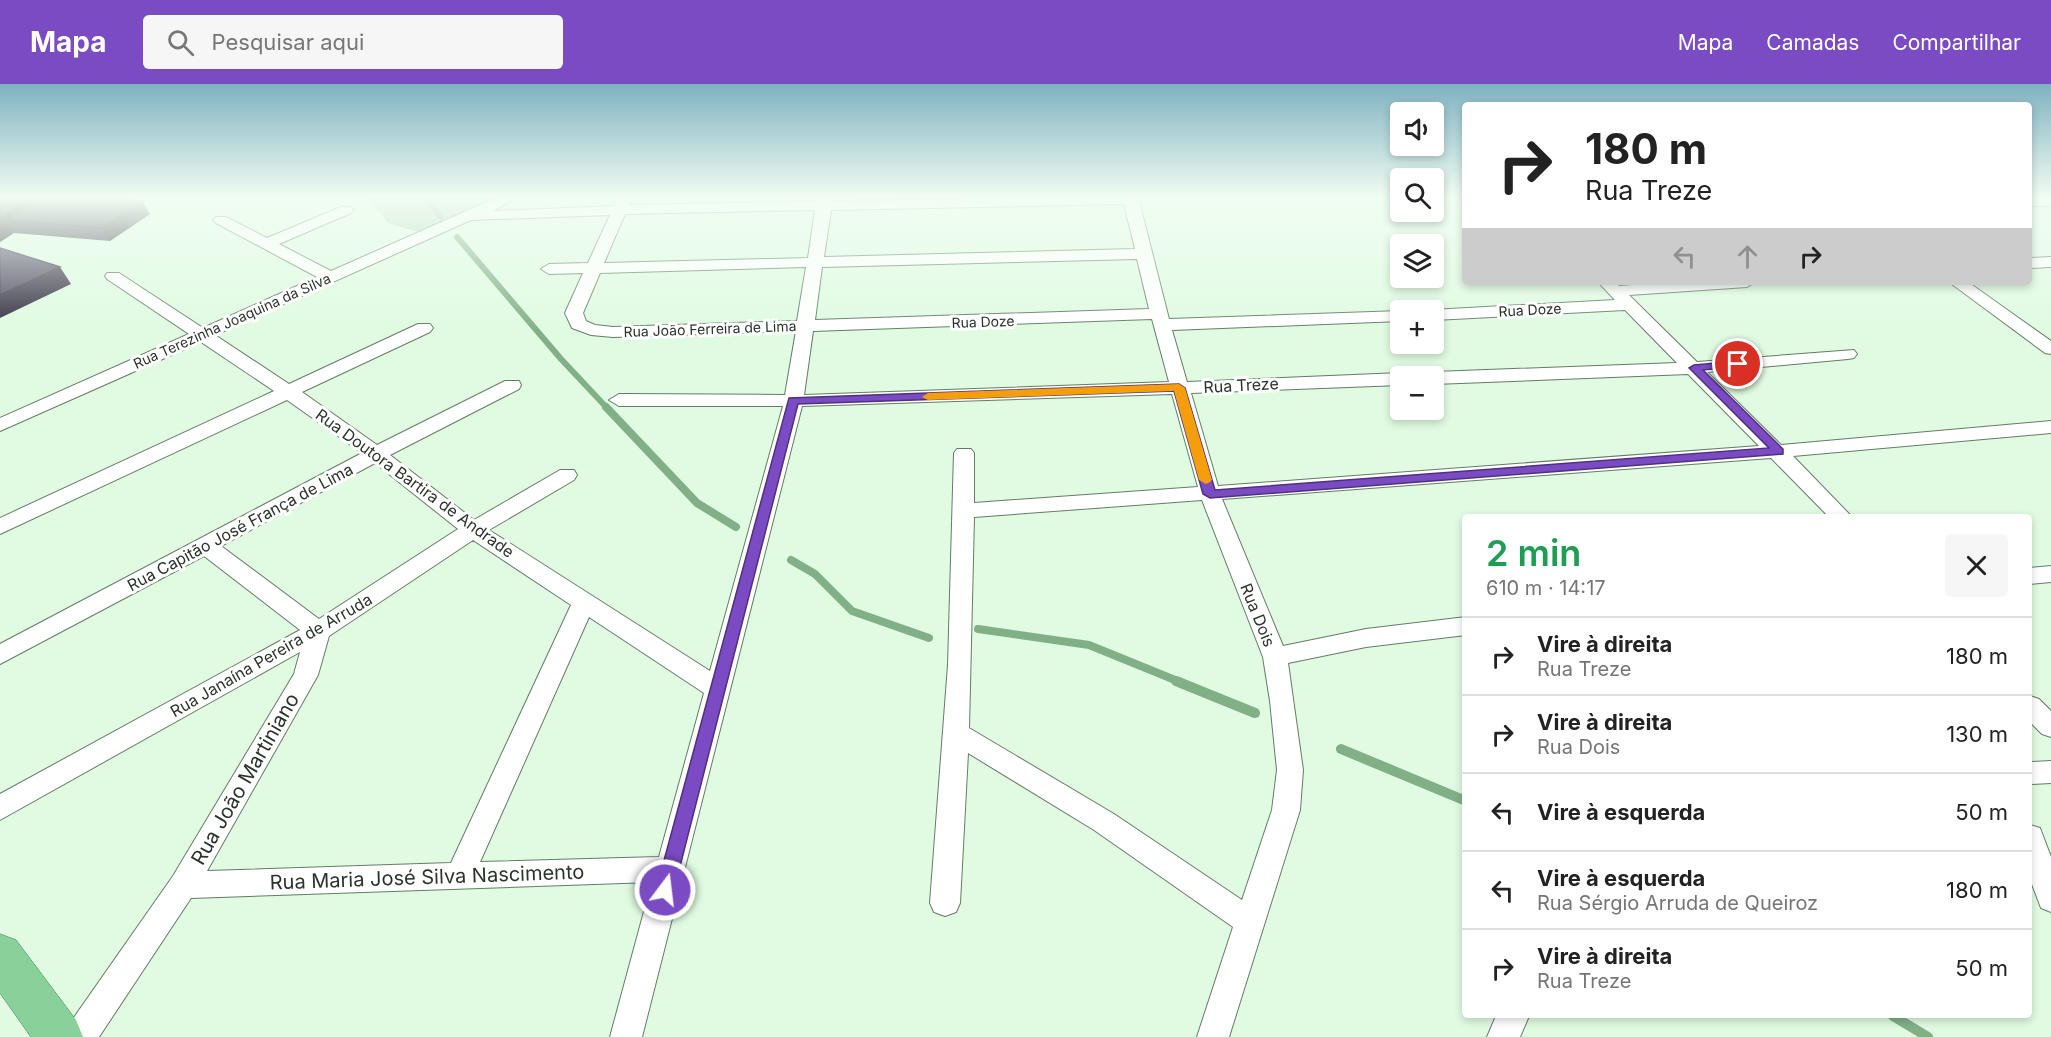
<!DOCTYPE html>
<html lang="pt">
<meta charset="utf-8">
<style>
body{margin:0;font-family:Inter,sans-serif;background:#f6f6f6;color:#222;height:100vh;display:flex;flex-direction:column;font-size:22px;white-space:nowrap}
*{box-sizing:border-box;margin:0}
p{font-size:20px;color:#767676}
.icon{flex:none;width:33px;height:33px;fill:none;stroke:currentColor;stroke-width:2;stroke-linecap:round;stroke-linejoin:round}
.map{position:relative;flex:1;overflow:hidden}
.details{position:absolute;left:1462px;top:430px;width:570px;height:504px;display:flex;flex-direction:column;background:#fff;border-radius:6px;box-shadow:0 3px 9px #0003}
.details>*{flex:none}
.guide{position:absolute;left:1462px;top:18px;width:570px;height:183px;border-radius:6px;box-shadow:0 3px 9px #0003;background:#fff;color:#222;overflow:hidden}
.controls{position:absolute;left:1390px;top:18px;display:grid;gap:12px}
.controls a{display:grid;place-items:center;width:54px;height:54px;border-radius:6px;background:#fff;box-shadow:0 3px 9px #0003;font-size:30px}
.pin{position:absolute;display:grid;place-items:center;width:51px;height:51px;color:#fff;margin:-26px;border:3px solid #fff;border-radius:50%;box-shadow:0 2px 6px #0007}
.me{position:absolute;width:66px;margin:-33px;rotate:15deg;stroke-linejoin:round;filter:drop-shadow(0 0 4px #0008)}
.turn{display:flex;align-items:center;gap:21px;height:126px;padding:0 24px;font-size:27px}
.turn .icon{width:78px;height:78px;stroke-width:2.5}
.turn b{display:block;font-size:42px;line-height:51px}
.lanes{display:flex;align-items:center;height:57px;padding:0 24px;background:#0003;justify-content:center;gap:30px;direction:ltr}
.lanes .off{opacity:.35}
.round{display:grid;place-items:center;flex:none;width:63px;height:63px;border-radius:6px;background:#f6f6f6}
.headline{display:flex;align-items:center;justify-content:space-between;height:102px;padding:0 24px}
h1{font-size:36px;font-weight:600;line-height:45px;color:#1e9e55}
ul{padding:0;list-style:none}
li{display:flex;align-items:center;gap:18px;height:78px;padding:0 24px;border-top:2px solid #e0e0e0}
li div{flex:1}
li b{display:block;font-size:22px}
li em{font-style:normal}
header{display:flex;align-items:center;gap:36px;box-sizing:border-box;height:84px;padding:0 30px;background:#7a4bc3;color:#fff}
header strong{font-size:28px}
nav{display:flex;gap:33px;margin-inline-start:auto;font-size:21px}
.search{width:420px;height:54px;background:#f6f6f6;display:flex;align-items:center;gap:15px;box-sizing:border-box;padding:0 21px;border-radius:6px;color:#767676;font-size:22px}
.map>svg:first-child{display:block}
.green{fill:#add3b1}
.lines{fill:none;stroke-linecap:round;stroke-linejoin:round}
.stream-far2{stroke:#81b087;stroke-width:6}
.stream-far1{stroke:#81b087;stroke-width:8}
.stream{stroke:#81b087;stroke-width:10}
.street-casing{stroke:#647c66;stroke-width:2}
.primary-casing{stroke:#358547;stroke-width:1}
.street{fill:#fff;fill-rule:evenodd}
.primary{fill:#89d09a;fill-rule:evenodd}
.wall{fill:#423c53}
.shaded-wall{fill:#363143}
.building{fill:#4d4660;stroke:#363143;stroke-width:1.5}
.route{fill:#7a4bc3;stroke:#4f317f;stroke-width:1.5}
.slow{fill:#f59e0b}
.labels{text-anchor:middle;stroke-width:6;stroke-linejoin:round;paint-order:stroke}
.far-street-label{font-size:14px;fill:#29342a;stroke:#fff}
.street-label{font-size:16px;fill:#29342a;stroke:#fff}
.near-street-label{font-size:20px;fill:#29342a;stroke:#fff}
</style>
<header>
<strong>Mapa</strong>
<div class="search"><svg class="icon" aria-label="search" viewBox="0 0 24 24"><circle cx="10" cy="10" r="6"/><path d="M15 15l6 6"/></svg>Pesquisar aqui</div>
<nav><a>Mapa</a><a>Camadas</a><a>Compartilhar</a></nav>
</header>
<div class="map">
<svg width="2051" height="953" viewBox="0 0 2051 953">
<rect width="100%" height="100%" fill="#e0fbe2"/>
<!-- green -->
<path class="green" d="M 368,113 L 493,113 L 482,124 L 421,149 L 388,139 Z"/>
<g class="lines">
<!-- stream-far2 -->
<path class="stream-far2" d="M 424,113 L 441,133
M 457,153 L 561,275 L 608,325"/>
<!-- stream-far1 -->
<path class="stream-far1" d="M 606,323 L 697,419 L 736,443
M 791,476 L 815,490 L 852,527 L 929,554
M 978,545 L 1089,561 L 1180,598"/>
<!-- stream -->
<path class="stream" d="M 1176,597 L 1255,629
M 1341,665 L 1466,717
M 1893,932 L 1928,953"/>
<defs>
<path id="street" d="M 498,113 L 518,113 L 493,127 L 614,122 L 617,113 L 632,113 L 629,121 L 817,117 L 818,113 L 832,113 L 832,117 L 1138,113 L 1169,235 L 1401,227 L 1401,237 L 1172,246 L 1187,298 L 1401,289 L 1409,292 L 1401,292 L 1401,301 L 1191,309 L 1218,402 L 1759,362 L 1688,290 L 1434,300 L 1434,292 L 1426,292 L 1434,288 L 1677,279 L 1625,226 L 1434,236 L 1434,226 L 1431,226 L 1615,216 L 1598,198 L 1615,198 L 1619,202 L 1673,198 L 1755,198 L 1747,203 L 1629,211 L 1697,278 L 1854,266 L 1857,270 L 1854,274 L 1848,275 L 1707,288 L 1781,361 L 2051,337 L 2051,349 L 1793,372 L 1853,434 L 1830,434 L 1771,374 L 1222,415 L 1283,562 L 1366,545 L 1466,533 L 1466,551 L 1366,563 L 1288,579 L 1303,686 L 1300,726 L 1229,953 L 1197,953 L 1233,843 L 1094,746 L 968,669 L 960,819 L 956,828 L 945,832 L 934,828 L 930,819 L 948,581 L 954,369 L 957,365 L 971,365 L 974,369 L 974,419 L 1198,403 L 1172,310 L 802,322 L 642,953 L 610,953 L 652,798 L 191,814 L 99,953 L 64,953 L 68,942 L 173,792 L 294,590 L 300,568 L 0,736 L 0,710 L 300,546 L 204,472 L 0,580 L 0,560 L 362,369 L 287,316 L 0,450 L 0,434 L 274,307 L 201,258 L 0,347 L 0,334 L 189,250 L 107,195 L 105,192 L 107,189 L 119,189 L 203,244 L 317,193 L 216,139 L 213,136 L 216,133 L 226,133 L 267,154 L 341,123 L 351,123 L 354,126 L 351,129 L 279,160 L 331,187 ZM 1124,120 L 1135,165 L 824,173 L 831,126 ZM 815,126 L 808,174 L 604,179 L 625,130 ZM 610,131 L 588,179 L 549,180 L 541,185 L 549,190 L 583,189 L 565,229 L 572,244 L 591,251 L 613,253 L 796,247 L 785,311 L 619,310 L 609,316 L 619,322 L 783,322 L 710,587 L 489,446 L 574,396 L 577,391 L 574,386 L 560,386 L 474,436 L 390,371 L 519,305 L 521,301 L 519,297 L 505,297 L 377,361 L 302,308 L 430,248 L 433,244 L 430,240 L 418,240 L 289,300 L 215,251 L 471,136 ZM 1137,175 L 1149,225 L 815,236 L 822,183 ZM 806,183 L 797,237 L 613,243 L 595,241 L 586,237 L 583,229 L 600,189 ZM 1152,235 L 1169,298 L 804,311 L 813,247 ZM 375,379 L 458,445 L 319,535 L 221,462 ZM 1202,416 L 1263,573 L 1270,617 L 1277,686 L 1272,726 L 1242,816 L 1114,730 L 969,644 L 974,433 ZM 473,456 L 571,521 L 451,779 L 207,787 L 318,591 L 329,552 ZM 589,533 L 704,609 L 659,773 L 480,778 Z
M 2030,114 L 2051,114 L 2051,122 L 2030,122 Z
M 2051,173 L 2051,183 L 2030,184 L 2030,174 Z
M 1949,198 L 1968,198 L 2051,257 L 2051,270 L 2045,269 Z
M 2051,482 L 2051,498 L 2030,500 L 2030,484 Z
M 2030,612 L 2039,615 L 2051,627 L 2051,653 L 2042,650 L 2030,638 Z
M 2051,677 L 2051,699 L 2030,700 L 2030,678 Z
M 2030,741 L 2040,744 L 2051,773 L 2051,828 L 2041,824 L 2030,795 Z
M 1496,932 L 1529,932 L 1520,953 L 1487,953 Z"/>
<path id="primary" d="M 0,850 L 16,856 L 76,936 L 83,953 L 31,953 L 0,909 Z"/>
</defs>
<!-- street casing -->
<use href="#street" class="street-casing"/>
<!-- primary casing -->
<use href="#primary" class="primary-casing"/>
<!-- street -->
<use href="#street" class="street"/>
<!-- primary -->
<use href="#primary" class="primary"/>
</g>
<!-- wall -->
<path class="wall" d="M 0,113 L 86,113 L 150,130 L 110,157 L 14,149 L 0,158 Z"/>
<!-- shaded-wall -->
<path class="shaded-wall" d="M 33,113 L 40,113 L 49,127 L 5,136 L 14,149 L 0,158 L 0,134 Z
M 143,117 L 150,130 L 110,157 L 102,144 Z
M 60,183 L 71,200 L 0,234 L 0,211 Z"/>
<!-- building -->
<path class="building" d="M 0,113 L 33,113 L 0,134 Z
M 45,113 L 86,113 L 143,117 L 102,144 L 5,136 Z
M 0,164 L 60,183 L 0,211 Z"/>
<!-- sky -->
<linearGradient id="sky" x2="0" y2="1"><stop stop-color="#7fb2c1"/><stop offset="0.46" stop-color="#f1fdf2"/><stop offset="1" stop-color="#f1fdf2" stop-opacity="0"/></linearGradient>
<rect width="2051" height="247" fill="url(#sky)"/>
<!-- route -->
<path class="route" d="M 1738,277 L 1742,278 L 1742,282 L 1703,286 L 1783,365 L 1783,370 L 1210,414 L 1203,410 L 1174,307 L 798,320 L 674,806 L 671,812 L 665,814 L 658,812 L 656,806 L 789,314 L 1179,300 L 1185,304 L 1215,406 L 1769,364 L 1689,284 L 1694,281 Z"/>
<!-- slow -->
<path class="slow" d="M 1179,300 L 1185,304 L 1212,396 L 1210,398 L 1206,400 L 1199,396 L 1174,307 L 928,316 L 922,313 L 928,309 Z"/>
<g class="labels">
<!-- far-street labels -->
<g class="far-street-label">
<text transform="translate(1530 226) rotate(-3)" y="5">Rua Doze</text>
<text transform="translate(232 237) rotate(-24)" y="5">Rua Terezinha Joaquina da Silva</text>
<text transform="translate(983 238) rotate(-2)" y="5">Rua Doze</text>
<text transform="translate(710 245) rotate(-2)" y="5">Rua João Ferreira de Lima</text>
</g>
<!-- street labels -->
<g class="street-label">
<text transform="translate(1241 301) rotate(-3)" y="6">Rua Treze</text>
<text transform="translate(415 399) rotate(36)" y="6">Rua Doutora Bartira de Andrade</text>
<text transform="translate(240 443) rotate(-28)" y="6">Rua Capitão José França de Lima</text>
<text transform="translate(1258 531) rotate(68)" y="6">Rua Dois</text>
<text transform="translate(271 571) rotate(-30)" y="6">Rua Janaína Pereira de Arruda</text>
</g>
<!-- near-street labels -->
<g class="near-street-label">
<text transform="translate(245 695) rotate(-60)" y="7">Rua João Martiniano</text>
<text transform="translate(427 793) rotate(-2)" y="7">Rua Maria José Silva Nascimento</text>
</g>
</g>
</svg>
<div class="controls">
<a><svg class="icon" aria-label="sound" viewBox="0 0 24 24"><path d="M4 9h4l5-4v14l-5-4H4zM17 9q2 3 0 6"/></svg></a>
<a><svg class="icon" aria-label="search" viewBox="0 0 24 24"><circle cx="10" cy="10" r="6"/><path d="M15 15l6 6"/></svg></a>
<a><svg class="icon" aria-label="layers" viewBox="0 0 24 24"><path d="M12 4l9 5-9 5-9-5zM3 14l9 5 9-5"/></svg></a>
<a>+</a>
<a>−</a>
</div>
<div class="pin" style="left:1738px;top:280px;background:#d93025"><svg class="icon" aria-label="arrive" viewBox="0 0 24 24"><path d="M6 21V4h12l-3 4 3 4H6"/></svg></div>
<svg class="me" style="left:665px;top:806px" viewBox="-20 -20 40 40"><circle r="17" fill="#7a4bc3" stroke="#fff" stroke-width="3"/><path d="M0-11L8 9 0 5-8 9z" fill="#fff"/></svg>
<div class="guide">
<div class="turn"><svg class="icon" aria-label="right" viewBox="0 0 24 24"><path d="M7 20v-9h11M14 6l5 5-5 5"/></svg><div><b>180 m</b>Rua Treze</div></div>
<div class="lanes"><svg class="icon off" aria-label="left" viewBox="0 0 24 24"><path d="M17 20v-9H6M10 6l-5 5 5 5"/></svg><svg class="icon off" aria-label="ahead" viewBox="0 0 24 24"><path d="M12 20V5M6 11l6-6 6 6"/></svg><svg class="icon" aria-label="right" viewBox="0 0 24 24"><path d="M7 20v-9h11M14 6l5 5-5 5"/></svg></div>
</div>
<section class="details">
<div class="headline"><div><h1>2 min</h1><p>610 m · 14:17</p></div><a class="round"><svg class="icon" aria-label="close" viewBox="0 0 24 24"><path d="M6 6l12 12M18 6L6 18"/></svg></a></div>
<ul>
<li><svg class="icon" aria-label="right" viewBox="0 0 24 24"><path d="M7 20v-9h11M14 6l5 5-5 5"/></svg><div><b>Vire à direita</b><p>Rua Treze</p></div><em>180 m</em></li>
<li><svg class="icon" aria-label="right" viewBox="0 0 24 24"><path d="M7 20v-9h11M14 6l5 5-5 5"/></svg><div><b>Vire à direita</b><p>Rua Dois</p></div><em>130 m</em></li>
<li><svg class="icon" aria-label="left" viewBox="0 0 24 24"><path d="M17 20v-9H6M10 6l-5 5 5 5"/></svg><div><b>Vire à esquerda</b></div><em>50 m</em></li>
<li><svg class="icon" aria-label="left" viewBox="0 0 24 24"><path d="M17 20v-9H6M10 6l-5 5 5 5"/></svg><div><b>Vire à esquerda</b><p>Rua Sérgio Arruda de Queiroz</p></div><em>180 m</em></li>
<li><svg class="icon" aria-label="right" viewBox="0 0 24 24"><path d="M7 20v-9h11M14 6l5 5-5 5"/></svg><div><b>Vire à direita</b><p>Rua Treze</p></div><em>50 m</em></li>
</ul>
</section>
</div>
